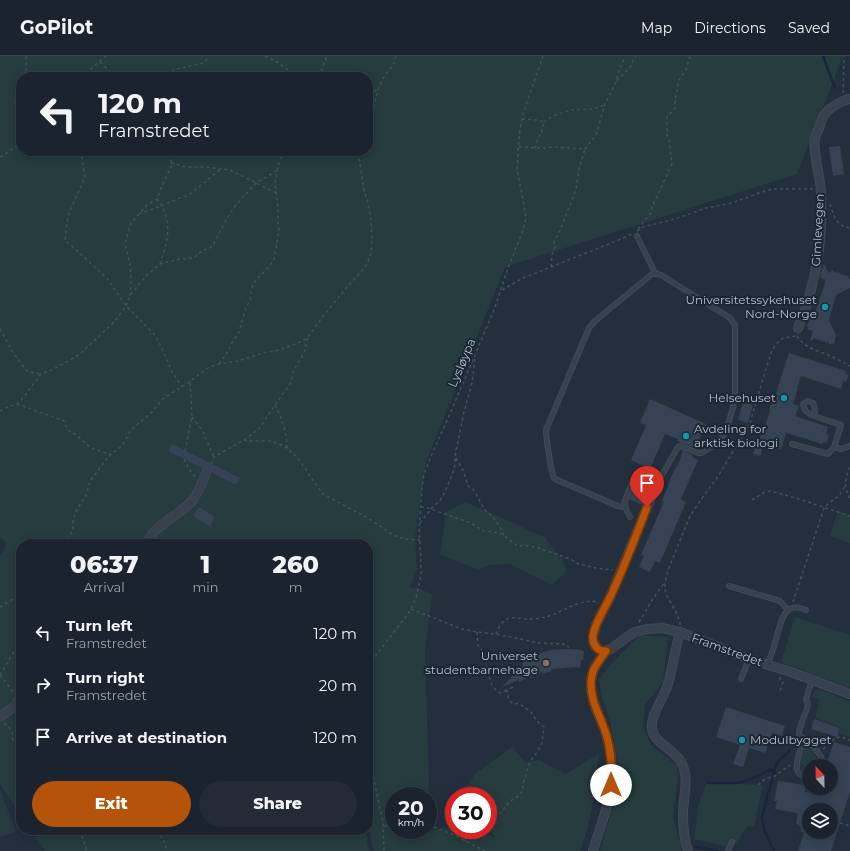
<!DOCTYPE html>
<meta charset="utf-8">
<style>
body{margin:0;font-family:Montserrat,sans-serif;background:#242b36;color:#f1f3f6;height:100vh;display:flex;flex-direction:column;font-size:15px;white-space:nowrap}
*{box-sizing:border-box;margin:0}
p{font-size:13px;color:#a0a4aa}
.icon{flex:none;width:22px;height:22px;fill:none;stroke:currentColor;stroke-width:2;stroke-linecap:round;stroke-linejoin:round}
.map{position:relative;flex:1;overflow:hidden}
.sheet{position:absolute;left:16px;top:483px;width:357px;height:296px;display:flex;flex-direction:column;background:#1b232e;border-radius:16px;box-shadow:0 2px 10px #0003,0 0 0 1px #39404a}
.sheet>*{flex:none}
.top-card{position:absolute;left:16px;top:16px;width:357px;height:84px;border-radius:16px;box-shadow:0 2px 10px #0003,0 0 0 1px #39404a;background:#1b232e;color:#f1f3f6;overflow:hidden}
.needle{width:26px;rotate:338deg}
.tools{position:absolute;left:802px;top:703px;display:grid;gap:8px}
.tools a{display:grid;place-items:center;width:36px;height:36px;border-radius:50%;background:#1b232e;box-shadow:0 2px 10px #0003,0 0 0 1px #39404a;font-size:20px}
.speed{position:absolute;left:385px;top:731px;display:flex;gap:8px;font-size:20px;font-weight:700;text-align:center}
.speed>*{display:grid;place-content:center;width:52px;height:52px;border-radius:50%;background:#1b232e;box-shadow:0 2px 10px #0003,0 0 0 1px #39404a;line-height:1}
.speed small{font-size:10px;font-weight:400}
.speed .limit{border:6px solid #d22;background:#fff;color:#111}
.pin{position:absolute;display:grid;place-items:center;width:34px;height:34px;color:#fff;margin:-41px -17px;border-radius:50% 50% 50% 0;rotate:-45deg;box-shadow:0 0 4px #0007}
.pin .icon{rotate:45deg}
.me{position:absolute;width:44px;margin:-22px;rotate:0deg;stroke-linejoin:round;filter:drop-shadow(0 0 3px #0008)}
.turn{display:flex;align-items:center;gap:14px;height:84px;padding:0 16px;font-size:18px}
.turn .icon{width:52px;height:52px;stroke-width:2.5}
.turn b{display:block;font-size:28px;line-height:34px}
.eta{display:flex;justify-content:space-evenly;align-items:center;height:68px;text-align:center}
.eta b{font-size:24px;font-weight:800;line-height:28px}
.primary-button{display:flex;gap:8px;margin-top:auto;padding:8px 16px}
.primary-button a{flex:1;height:46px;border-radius:24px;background:#b45309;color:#fff;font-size:16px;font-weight:800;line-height:46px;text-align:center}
.primary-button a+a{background:#242b36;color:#f1f3f6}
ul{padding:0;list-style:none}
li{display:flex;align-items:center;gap:12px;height:52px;padding:0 16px}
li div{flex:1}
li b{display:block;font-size:15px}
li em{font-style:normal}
header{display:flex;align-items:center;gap:24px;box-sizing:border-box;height:56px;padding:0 20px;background:#1b232e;border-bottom:1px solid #39404a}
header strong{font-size:19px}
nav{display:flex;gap:22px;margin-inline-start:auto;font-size:14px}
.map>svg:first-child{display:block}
.green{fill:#263c3f;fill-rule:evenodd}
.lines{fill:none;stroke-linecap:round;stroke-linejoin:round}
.stream{stroke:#17263c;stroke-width:2.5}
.building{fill:#364354;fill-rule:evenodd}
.lane-casing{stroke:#414a57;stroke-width:6}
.street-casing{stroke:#414a57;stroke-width:10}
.path{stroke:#3f5557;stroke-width:1.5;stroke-dasharray:3 3;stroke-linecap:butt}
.lane{stroke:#38414e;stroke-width:4}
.street{stroke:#38414e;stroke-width:8}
.route-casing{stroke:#753606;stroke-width:10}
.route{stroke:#b45309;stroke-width:7}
.culture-dot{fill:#0f9aa8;stroke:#1d2633;stroke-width:1.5}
.education-dot{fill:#8d6e63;stroke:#1d2633;stroke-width:1.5}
.labels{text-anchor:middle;stroke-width:4;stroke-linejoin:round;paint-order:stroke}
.street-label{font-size:12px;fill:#b4bcc9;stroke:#1d2633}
.poi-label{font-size:12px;fill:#b4bcc9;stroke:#1d2633;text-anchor:end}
</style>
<header>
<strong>GoPilot</strong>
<nav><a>Map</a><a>Directions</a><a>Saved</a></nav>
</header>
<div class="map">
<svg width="850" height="795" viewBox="0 0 850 795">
<rect width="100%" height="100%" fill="#242f3e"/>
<!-- green -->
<path class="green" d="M 0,0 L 843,0 L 797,118 L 505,211 L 426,406 L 415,481 L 417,513 L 410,531 L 418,532 L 432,538 L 425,597 L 430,760 L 428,762 L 428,740 L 394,740 L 394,774 L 432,775 L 454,770 L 454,774 L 478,774 L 495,781 L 488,772 L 488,740 L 460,740 L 476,717 L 512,691 L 526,707 L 539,704 L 565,718 L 599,698 C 595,730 593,764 580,795 L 375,795 L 373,793 L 368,764 L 368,488 L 21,488 L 21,759 L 0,728 L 0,500 L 6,491 L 4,484 L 2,484 L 0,482 ZM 21,21 L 368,21 L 368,95 L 21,95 Z
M 466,446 L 544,481 L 562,503 L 567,514 L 553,529 L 523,515 L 510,508 L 489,509 L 478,514 L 440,498 L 446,456 Z
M 838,455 L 850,459 L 850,487 L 830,480 Z
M 795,561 L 850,579 L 850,632 L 781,606 Z
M 640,579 L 668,581 L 663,626 L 645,649 L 643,671 L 651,689 L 677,710 L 678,722 L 673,761 L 681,791 L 681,795 L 600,795 L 621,722 L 610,666 L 601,638 L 599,623 L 610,609 Z
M 820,633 L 850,646 L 850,681 L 839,677 L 841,671 L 815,662 L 820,644 L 812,641 L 814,635 Z
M 806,689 C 811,695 819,702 819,710 L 809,710 L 809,718 L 803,716 L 799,709 L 805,690 Z
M 706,728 L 741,728 L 763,729 L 754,770 L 747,771 L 736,787 L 732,786 L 726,790 L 694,783 L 698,751 Z
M 0,734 L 16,775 L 0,781 Z
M 31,774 L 365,774 L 368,792 L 371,795 L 45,795 Z"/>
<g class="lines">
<!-- stream -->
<path class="stream" d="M 823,0 L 835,32
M 708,727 L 738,727 L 754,722 L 767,715 L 772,714 L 773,716
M 695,791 L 709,793 L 717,795
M 774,795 L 764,773 L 762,761 L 775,713 C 776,704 785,700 790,694"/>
</g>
<!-- building -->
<path class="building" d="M 840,90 L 844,118 L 833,120 L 829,91 Z
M 824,208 L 829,217 L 833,214 L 835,217 L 837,215 L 838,218 L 840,216 L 841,219 L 844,218 L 845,220 L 847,219 L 850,224 L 850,232 L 836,239 L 829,264 L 836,279 L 834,288 L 832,287 L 830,289 L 828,286 L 826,287 L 825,285 L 823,286 L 822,284 L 819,285 L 818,283 L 816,284 L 815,282 L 810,285 L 813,275 L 808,273 L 807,270 L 810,262 L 813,263 L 826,224 L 822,223 L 820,220 Z
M 789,297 L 846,315 L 845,318 L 849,319 L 846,326 L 843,325 L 841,333 L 801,320 L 797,332 L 798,332 L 793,348 L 799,350 L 795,360 L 828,371 L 826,378 L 829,379 L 827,387 L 823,386 L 823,388 L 786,377 L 781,394 L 764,388 L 760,400 L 753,398 L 755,392 L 756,392 L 761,379 L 762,379 L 770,355 L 770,350 L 773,346 Z
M 650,343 L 706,368 L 695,392 L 677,385 L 678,383 L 665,378 L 650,413 L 631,404 L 646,369 L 640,367 Z
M 743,346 L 753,349 L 748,367 L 738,364 Z
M 172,388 L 240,422 L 236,429 L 211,416 L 210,413 L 208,411 L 205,411 L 202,412 L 168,395 Z
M 683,395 L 692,399 L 692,401 L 698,404 L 681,443 L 686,446 L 668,488 L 660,507 L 655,505 L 650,516 L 639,511 L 644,500 L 641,499 L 664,445 L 662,445 L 672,419 L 676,411 L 677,411 Z
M 636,426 L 650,432 L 642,449 L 629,443 Z
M 199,451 L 215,461 L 210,470 L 193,460 Z
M 569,593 L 582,594 L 582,595 L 584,595 L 583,604 L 581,604 L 580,612 L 575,611 L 551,613 L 552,615 L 543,618 L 542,616 L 529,622 L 529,621 L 519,626 L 518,624 L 502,631 L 523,609 L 522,607 L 532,602 L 531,600 L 550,594 Z
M 726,651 L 785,670 L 782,680 L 772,677 L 765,697 L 749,692 L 743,711 L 733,708 L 740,689 L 716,681 Z
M 814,663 L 840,672 L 837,681 L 811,673 Z
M 834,686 L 850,691 L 850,736 L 831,795 L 798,795 L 804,777 L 800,775 L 801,772 L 796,767 L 798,757 L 775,753 L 777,745 L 774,745 L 778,725 L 806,729 L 805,736 L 817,738 L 819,732 L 831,732 L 831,710 L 827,710 L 827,706 ZM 809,754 L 831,754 L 831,776 L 809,776 Z"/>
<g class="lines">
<defs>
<path id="lane" d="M 637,180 L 655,217
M 792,388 L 828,398 L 834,391 L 841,369 C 834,366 813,361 807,356 C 804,354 804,351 803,348 L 808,345 L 813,347 L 815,353 L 814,359
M 834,391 L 841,393 L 850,390
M 625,451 L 618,450 L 557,424 C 556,423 555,423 554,422 C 551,417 546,381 546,374 L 589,272 L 595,265 L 652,218 L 657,218 L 661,219 L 730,262 L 735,269 L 735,340 L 733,352 L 725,377 L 718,387 L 702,397 L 698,397 L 680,390 L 678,391 L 659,424 L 653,437
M 630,461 L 625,451 L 625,444 L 636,418 L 642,418 L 659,424
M 729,530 L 780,545 L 788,554
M 767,609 C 770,602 773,595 775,587 C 778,578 781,557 790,553 C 795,550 801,552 806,554
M 741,623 L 749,603
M 800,680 C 811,687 820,695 824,708 L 823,710
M 809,722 C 788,719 800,701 801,689 C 801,685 799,681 799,676 C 800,670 806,656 808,649 L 806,643 L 812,624
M 728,795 L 732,786"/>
<path id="street" d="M 798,272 C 816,229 823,184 821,138 C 821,121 812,97 815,81 C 816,78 818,75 819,72 C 820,69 821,65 823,61 C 828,52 840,45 850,43
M 653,437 L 611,539 L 596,569 L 593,581 L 593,585 L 596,591 L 602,596 L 606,595 L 611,593 L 627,581 L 635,576 L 647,573 L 662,572 L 680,576 L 746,602 L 791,616 L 850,638
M 146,488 C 155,468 177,461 191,446 C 197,439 204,424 206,416
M 680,576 C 675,593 673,611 668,628 C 665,640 652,657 652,668 C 651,673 653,678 656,682 C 663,690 673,695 679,703 C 691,719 683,740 683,758 C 683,770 684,783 688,795
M 0,661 L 15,650 L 21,640
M 593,795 C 600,770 612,744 612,717 C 612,704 610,690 606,678 C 600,659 590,647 591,625 C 592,621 592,617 594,613 C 597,607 602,601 606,595"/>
</defs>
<!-- lane casing -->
<use href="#lane" class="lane-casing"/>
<!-- street casing -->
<use href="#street" class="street-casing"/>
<!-- path -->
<path class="path" d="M 265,0 L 277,6 L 298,21
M 100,6 L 116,21
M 24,21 C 27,14 26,7 26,0
M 81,21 L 106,0
M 169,21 L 173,14 L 204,7 L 209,0
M 319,21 L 327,0
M 617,25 L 631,10 L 633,5 L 636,0
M 368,36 L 378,34
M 843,37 L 844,0
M 368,62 L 373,54 L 378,34 L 382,24 L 394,7 L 396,0
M 522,63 L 538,64 L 544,66 L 541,79 L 539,80 L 535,92
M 544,66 L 553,60 L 570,54 L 593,53 L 604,49
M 20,88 L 20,62 L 15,47 L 16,39 L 21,28
M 519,91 L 546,92 L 554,91 L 585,93 L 596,79 L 605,48 L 616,26 L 619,14 L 623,6 L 624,0
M 79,95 L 81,98 L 85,121 L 68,160 L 65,184 L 107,222 L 126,250 L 153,277 L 159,286 L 172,316 L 182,331
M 0,101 L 10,95 L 21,86
M 171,107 L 186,111 L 204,111 L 230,114 L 276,137
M 830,148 C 834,160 836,170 850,172
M 139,158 L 161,150 L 190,138 L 221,113
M 638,173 L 652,155 L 652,151 L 672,108 L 669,82 L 667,79 L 667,61 L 675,52 L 675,45 L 679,24 L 686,14 L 690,0
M 637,175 L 643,171 L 675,163 L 706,152 L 732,147 L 759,137 L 772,133 L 814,133
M 160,208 C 166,191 171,175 165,157 C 163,152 160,148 157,143 L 163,127 L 171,111 L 171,104 L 168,95
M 551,211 L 552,199 L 555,191 L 554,187 L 555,183 L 558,179 L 576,134 L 579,112 L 585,93
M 502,234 L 523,222 L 614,186 L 632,178
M 130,240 L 131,227 L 130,208 L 125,188 L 131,167 L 147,149 L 157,143
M 0,273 L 12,295 L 27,315 L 34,317 L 41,318
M 797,280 C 805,293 820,295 833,301 C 839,304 844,307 850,310
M 219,308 L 229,294 L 230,290 L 239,276 L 245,255 L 251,241 L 251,235 L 253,229 L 256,224 L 268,212 L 274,203 L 276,193 L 279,174 L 278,166 L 278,151 L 275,127 L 278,110 L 284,95
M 17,348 L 64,365 L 68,374 L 75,378 L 90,391 L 96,394 L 110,398
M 275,349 C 282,362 287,377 287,392
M 0,355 L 8,351 L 17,348 L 23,342 L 41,318 L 58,311 L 80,298 L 115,265 L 126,250 L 130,240 L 140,227 L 147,219 L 160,208 L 180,203 L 194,202 L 203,194 L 209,193 L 213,189 L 230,157 L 236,149 L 256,127 L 278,114
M 192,361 L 202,374 L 214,401
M 244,384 L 259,373 L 275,349 L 290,328 L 294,314 L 304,297 L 308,281
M 185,395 L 192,361 L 191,341 L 190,325
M 456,402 L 463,414 L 468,430 L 474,434 L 484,453 L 494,462 L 495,465 L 499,469 L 504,480
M 184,403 L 192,418 L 196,421
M 211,408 L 214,401 L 226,394 L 244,384 L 249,385 L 270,385 L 284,390 L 297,401 L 315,427 L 323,438 L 368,462 L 393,479 L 404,483 L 420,484
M 850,411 C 845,422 843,431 850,442
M 752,444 L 763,437 L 770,435 L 796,442 L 850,460
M 421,451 L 425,451 L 471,467 L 484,475 L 500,477 L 509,483 L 516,489 L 520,490 L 524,489 L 539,492 L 553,497 L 570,503 L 579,508 L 596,512 L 613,514
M 420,467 L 431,453 L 441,443 L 444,438 L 452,419 L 455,409 L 455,400 L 464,356 L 472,327 L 475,302
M 63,488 L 68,483 L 73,474 L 73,463 L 79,450 L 86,440 L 90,425 L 109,400 L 122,390 L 131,374 L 153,355 L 159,347 L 165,341 L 182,331 L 208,312 L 219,308 L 238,305 L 263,297 L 279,294 L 303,285 L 308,281 L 323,260 L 348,230 L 361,216 L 367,208 L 371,197 L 372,182 L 371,164 L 368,147 L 364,134 L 358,95
M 793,546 L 824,452 L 829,447 L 839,440 L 845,430
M 0,551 L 3,549 L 21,538
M 411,553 L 462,573 L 477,576 L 496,578 L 539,587 L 563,588 L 569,591
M 639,566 L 654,541 L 665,526
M 680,569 L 680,566 L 676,556 L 667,540 L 665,534 L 665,526 L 668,514 L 690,460 L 700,445 L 717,422 L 750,367 L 766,313 L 771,297 L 774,291 L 779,285 L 783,282 L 796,280
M 477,576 L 478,590 C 484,596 486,601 486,609 C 491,616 488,620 491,627 C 493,631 496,635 500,637 L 507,634
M 496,578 C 498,573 502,565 507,563 C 512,560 521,563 528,563 C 534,563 541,562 546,561 C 564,556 579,542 599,546
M 368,610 L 408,558 L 411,553 L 416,542 L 421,519 L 421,507 L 419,472 L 422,432 L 424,418 L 429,405 L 452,353 L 494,254 L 507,215 L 523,174 L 526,162 L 523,144 L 517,113 L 519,81 L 522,61 L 543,0
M 0,619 L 21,584
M 0,619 L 13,636
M 780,621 L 780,623 L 783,626 L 780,635
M 4,667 C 11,674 15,677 12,687
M 823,693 L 835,682 C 841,680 845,682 850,684
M 368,697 L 383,766 L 384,795
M 758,729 L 765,723 L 775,720 L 790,709
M 488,761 L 498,760 L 510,745 L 516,742 L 521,737 L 523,734 L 523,728 L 530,706 L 539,693 L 542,687 L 544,671 L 537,665 L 531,656 L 520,648 L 512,647 L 509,644 L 507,636 L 507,634 L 513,631
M 840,767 L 850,770
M 384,770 L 394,770
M 428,770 L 434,771 L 450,777 L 485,795
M 80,774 L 87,795
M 157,774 L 164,785 L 167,795
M 465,785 L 472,774"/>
<!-- lane -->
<use href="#lane" class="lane"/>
<!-- street -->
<use href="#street" class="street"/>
</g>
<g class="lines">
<defs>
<path id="route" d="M 611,729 C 612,712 611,694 606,678 C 600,658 590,646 591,625 C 592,621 592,616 594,613 C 597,607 602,601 606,595 C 597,596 592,588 593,579 C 595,566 607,549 612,537 C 625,509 636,480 647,451"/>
</defs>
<!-- route casing -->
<use href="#route" class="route-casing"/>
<!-- route -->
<use href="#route" class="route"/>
</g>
<!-- markers -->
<g class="culture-dot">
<circle cx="825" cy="251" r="4"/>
<circle cx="784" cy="342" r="4"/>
<circle cx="686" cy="380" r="4"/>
<circle cx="742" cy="684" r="4"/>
</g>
<circle class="education-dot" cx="546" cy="607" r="4"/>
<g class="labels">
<!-- street labels -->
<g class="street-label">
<text transform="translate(818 174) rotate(-87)" y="4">Gimlevegen</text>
<text transform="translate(462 307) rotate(-67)" y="4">Lysløypa</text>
<text transform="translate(727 594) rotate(20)" y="4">Framstredet</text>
</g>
<!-- poi labels -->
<g class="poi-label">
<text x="817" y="248">Universitetssykehuset<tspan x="817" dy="14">Nord-Norge</tspan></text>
<text x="776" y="346">Helsehuset</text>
<text x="694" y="377" text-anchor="start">Avdeling for<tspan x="694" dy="14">arktisk biologi</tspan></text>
<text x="538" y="604">Universet<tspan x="538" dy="14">studentbarnehage</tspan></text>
<text x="750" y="688" text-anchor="start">Modulbygget</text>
</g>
</g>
</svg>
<div class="tools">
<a><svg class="needle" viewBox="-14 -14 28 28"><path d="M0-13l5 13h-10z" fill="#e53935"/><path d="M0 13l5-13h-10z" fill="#a0a4aa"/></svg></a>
<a><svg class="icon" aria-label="layers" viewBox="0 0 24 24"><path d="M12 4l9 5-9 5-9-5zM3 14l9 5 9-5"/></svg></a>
</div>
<div class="speed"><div>20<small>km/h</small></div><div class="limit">30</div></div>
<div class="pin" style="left:647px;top:451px;background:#d93025"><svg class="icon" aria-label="arrive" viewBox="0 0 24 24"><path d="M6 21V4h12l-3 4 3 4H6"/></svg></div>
<svg class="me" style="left:611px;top:729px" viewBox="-20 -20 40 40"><circle r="19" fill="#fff"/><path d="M0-13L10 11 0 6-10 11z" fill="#b45309"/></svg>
<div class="top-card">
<div class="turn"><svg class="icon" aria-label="left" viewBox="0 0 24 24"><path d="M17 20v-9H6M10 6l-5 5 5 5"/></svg><div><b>120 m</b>Framstredet</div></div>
</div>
<section class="sheet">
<div class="eta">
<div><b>06:37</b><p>Arrival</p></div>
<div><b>1</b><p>min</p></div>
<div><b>260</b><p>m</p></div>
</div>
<ul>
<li><svg class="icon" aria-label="left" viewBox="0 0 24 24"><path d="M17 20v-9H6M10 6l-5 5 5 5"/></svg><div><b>Turn left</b><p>Framstredet</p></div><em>120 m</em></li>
<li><svg class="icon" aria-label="right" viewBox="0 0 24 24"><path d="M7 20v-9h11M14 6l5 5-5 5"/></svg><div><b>Turn right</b><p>Framstredet</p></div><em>20 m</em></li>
<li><svg class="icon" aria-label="arrive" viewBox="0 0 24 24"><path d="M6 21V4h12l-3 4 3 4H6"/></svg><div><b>Arrive at destination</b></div><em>120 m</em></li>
</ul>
<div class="primary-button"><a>Exit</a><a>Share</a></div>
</section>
</div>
